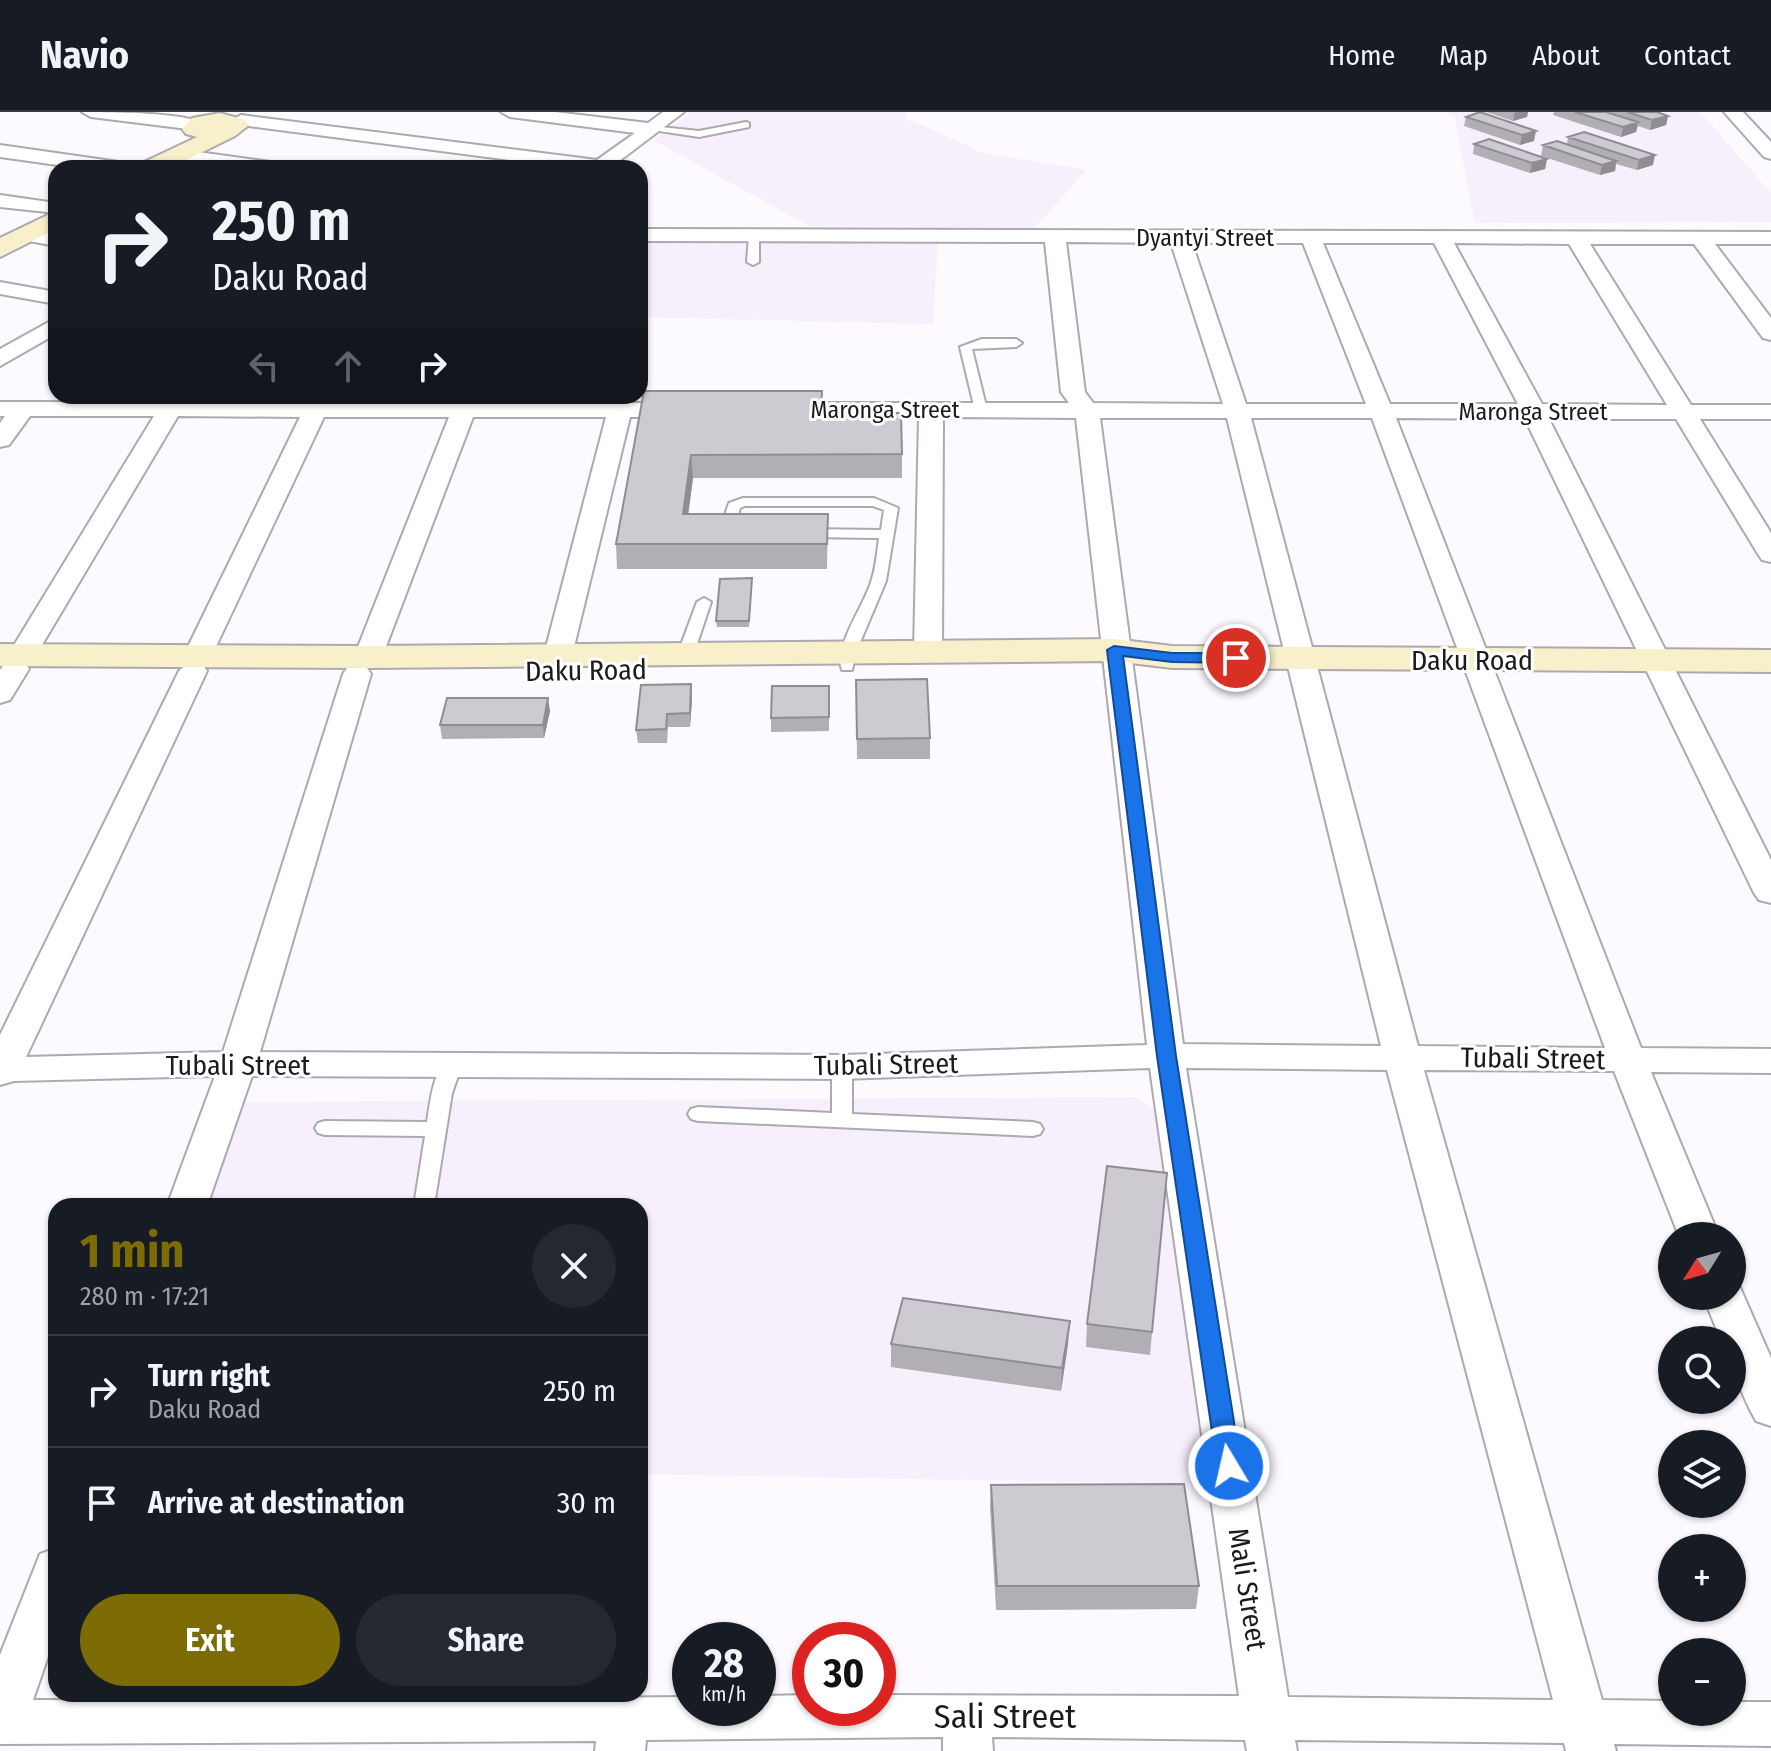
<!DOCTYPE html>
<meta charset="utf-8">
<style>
body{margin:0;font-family:"Fira Sans Condensed",sans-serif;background:#242831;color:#f1f3f6;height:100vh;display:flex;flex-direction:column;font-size:30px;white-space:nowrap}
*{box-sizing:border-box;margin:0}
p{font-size:26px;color:#9ea1a6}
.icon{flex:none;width:44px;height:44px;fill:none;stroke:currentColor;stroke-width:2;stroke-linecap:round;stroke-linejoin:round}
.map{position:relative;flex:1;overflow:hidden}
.side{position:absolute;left:48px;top:1086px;width:600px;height:504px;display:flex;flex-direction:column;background:#171b24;border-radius:24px;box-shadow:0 2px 6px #0004}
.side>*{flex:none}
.top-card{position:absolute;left:48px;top:48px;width:600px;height:244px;border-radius:24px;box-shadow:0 2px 6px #0004;background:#171b24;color:#f1f3f6;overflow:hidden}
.needle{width:52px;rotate:233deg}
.fabs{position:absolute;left:1658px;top:1110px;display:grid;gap:16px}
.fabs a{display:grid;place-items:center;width:88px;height:88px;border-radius:50%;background:#171b24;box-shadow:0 2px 6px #0004;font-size:40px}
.speed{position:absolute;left:672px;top:1510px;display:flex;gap:16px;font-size:40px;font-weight:700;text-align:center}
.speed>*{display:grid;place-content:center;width:104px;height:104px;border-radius:50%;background:#171b24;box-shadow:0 2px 6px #0004;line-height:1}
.speed small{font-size:20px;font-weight:400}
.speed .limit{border:12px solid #d22;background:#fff;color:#111}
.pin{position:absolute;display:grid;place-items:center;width:68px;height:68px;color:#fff;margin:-34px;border:4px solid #fff;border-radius:50%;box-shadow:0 2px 8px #0007}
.me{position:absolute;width:88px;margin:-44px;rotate:351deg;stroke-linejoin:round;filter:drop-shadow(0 0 6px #0008)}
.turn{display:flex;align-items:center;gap:28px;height:168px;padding:0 32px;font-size:36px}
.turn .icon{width:104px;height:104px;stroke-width:2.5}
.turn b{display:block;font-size:56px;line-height:68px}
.lanes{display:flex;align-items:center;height:76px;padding:0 32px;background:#0003;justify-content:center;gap:40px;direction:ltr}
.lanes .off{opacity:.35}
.round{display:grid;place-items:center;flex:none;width:84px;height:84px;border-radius:42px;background:#242831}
.summary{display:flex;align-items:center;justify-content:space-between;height:136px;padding:0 32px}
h1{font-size:48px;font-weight:700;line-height:60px;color:#7d6b05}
.button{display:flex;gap:16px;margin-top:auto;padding:16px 32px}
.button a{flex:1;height:92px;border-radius:48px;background:#7d6b05;color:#fff;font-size:32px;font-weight:700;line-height:92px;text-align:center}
.button a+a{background:#242831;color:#f1f3f6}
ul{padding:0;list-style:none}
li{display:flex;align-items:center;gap:24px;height:112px;padding:0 32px;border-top:2px solid #363941}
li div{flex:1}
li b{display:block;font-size:30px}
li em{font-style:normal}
header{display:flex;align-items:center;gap:48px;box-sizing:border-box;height:112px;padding:0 40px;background:#171b24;border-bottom:2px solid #363941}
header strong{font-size:38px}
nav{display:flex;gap:44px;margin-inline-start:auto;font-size:28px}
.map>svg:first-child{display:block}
.built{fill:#f8effd}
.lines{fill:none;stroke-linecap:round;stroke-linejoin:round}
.lane-casing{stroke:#ada9b0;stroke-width:4}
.street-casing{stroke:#ada9b0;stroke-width:4}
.secondary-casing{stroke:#ada9b0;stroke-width:4}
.lane{fill:#fff;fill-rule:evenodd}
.street{fill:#fff;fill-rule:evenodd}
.secondary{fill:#f8f0ca;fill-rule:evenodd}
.wall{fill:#b1aeb4}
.shaded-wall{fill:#908d92}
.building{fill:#cecad1;stroke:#908d92;stroke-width:2}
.route{fill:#1a73e8;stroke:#114b97;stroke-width:2}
.labels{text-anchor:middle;stroke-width:6;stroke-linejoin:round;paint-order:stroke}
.far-street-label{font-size:24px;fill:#1b1a1c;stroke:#fff}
.street-label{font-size:28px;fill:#1b1a1c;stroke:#fff}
.near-street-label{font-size:34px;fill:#1b1a1c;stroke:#fff}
</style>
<header>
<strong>Navio</strong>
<nav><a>Home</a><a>Map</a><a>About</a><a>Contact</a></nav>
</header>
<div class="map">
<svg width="1771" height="1639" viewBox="0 0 1771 1639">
<rect width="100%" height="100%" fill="#fcf9ff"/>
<!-- built -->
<path class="built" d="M 691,0 L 906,0 L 906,6 L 983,41 L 1086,58 L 1035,116 L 809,114 L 653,28 Z
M 1446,0 L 1700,0 L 1771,81 L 1771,110 L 1475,111 L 1454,4 Z
M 640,128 L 938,129 L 933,212 L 640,205 Z
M 1134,985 L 1166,1005 L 1207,1372 L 640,1362 L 640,1094 L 204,1094 L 242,990 Z"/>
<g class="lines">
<defs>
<path id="lane" d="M 746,10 L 749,11 L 749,15 L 699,25 L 646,17 L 651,14 L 699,19 Z
M 754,121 L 759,124 L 759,150 L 753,153 L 747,150 L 749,124 Z
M 982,227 L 1016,227 L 1022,231 L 1016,235 L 972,237 L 987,298 L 981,302 L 975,298 L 960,235 Z
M 743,386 L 874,386 L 898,396 L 886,469 L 856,540 L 852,558 L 842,558 C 833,535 864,494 871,470 C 876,456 877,440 879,426 L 803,425 L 796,421 L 803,417 L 881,418 L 884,398 L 873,394 L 745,394 L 740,396 L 736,411 L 745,419 L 738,423 L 722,412 L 729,391 Z
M 704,486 L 711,490 L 694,541 L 686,546 L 681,544 L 678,541 L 697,490 Z
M 452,947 L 462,953 L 452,981 L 434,1094 L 414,1094 L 425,1024 L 325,1023 L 318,1021 L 315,1016 L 318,1011 L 325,1009 L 427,1010 C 430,993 433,952 452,947 Z
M 842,949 L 852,955 L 852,1002 L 1033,1010 L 1040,1012 L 1043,1017 L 1040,1022 L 1033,1024 L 698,1009 L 691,1007 L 688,1002 L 691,997 L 698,995 L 832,1001 L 832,955 Z"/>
<path id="street" d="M 82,0 C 106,0 190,0 205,13 L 196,18 L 91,5 Z
M 501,0 L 555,0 L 648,11 L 663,0 L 684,0 L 610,56 L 572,56 L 241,13 L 232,8 L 241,3 L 597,48 L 635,21 L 510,5 Z
M 1724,0 L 1743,0 L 1771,30 L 1771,47 L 1764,45 Z
M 0,33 L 119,50 L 129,56 L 79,56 L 0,45 Z
M 176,37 L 271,50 L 281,56 L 229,56 L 169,47 L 167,43 Z
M 0,83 L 56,91 L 56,101 L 0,95 Z
M 25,117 L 56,122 L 56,134 L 18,127 L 15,123 L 18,119 Z
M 640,117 L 1771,120 L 1771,132 L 1715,132 L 1771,206 L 1771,228 L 1763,226 L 1694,132 L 1590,132 L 1691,293 L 1771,293 L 1771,307 L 1700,307 L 1771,421 L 1771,450 L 1762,448 L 1758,442 L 1676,307 L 1549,307 L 1771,748 L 1771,791 L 1759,788 L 1754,781 L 1525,307 L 1396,306 L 1641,936 L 1771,937 L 1771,961 L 1651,960 L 1719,1124 L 1679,1124 L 1614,959 L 1424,958 L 1602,1588 L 1672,1589 L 1672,1600 L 1732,1600 L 1732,1590 L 1771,1590 L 1771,1634 L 1614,1632 L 1616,1639 L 1566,1639 L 1564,1631 L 1295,1628 L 1297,1639 L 1247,1639 L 1245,1628 L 992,1625 L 993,1639 L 943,1639 L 943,1625 L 646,1628 L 645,1639 L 595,1639 L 596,1629 L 0,1632 L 0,1543 L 40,1442 L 56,1436 L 56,1521 L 33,1588 C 252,1589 472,1587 690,1585 L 690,1596 L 758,1596 L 758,1584 L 810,1583 L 810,1596 L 878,1596 L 878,1583 L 1239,1584 L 1150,956 L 842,967 L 252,964 L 207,1094 L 167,1094 L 215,964 L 14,969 L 0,973 L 0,923 L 179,559 L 188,551 L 183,545 L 300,305 L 178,304 L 36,543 L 25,551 L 29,557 L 10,588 L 0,591 L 0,558 L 5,551 L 12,549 L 8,543 L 154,304 L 30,304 L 9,333 L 0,335 L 0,311 L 5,304 L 0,304 L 0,290 L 688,291 L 700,298 L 688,305 L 630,305 L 572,543 L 568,549 L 548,549 L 544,543 L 606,305 L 473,305 L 382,545 L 378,551 L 358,551 L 354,545 L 449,305 L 324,305 L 211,545 L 202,552 L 207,559 L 26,945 L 223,940 L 343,562 L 347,556 L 367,556 L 371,562 L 260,940 L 842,943 L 1147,933 L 1076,306 L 943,305 L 942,539 L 938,545 L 918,545 L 914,539 L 919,305 L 776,305 L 764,298 L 776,291 L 1069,291 L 1061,280 L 1045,130 L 640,129 ZM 1066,130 L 1171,131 L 1223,292 L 1093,291 L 1085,280 ZM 1192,131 L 1303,131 L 1366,292 L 1246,292 ZM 1323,131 L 1434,131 L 1518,292 L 1390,292 ZM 1454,131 L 1569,132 L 1667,293 L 1542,292 ZM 1100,306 L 1227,306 L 1381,934 L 1183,932 ZM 1251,306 L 1372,306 L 1605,936 L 1418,934 ZM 1186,956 L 1387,958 L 1553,1588 L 1288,1585 Z
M 0,170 L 56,180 L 56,192 L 0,182 Z
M 56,206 L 56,222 L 0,254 L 0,237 Z
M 1732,1171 L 1739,1173 L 1771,1246 L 1771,1314 L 1756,1309 C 1741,1282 1732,1258 1732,1228 L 1721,1228 L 1703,1184 L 1732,1184 Z"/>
<path id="secondary" d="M 220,1 L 245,8 L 249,13 L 235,24 L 170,56 L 139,56 L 142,51 L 197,25 L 186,22 L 182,17 L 192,6 Z
M 56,99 L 56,117 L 0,145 L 0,126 Z
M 1114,527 L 1172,534 L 1771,538 L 1771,560 L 1172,556 L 1114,549 L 368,556 L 0,554 L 0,532 L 368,534 Z"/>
</defs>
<!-- lane casing -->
<use href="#lane" class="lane-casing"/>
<!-- street casing -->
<use href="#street" class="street-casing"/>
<!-- secondary casing -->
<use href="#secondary" class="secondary-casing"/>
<!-- lane -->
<use href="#lane" class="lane"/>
<!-- street -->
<use href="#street" class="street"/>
<!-- secondary -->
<use href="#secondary" class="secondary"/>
</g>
<!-- wall -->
<path class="wall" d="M 1480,0 L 1534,29 L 1520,33 L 1464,14 L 1466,5 Z
M 1486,0 L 1528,0 L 1527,5 L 1513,9 Z
M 1554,0 L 1657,0 L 1668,4 L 1666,13 L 1650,18 L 1638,14 L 1636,20 L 1621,25 L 1553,3 Z
M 1568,25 L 1653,53 L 1637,58 L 1616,52 L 1615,59 L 1600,63 L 1541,44 L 1543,33 L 1567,32 Z
M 1474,32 L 1547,47 L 1545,57 L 1530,61 L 1473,42 Z
M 644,279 L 822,301 L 902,342 L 902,366 L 693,366 L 688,402 L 828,402 L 827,457 L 617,457 L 616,432 Z
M 752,473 L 749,515 L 717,515 L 716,509 Z
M 856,568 L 930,626 L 930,647 L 857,647 Z
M 691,572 L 692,586 L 690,615 L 668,615 L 667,631 L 638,631 L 636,618 Z
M 829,574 L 829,619 L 771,620 L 771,606 Z
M 550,599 L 544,626 L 442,627 L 440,613 Z
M 1167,1061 L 1150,1243 L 1086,1235 L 1087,1212 Z
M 891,1232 L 1068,1232 L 1061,1279 L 891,1255 Z
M 991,1373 L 1199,1474 L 1196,1497 L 996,1498 L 990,1396 Z"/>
<!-- shaded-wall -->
<path class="shaded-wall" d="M 1515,0 L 1528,0 L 1527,5 L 1513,9 Z
M 1668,4 L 1666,13 L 1650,18 L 1652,8 Z
M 1638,10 L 1636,20 L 1621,25 L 1623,15 Z
M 1536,19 L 1534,29 L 1520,33 L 1522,23 Z
M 1655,43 L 1653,53 L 1637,58 L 1639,48 Z
M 1547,47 L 1545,57 L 1530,61 L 1532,51 Z
M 1616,49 L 1615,59 L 1600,63 L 1602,53 Z
M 691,343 L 693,366 L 685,427 L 683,402 Z
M 691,572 L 692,586 L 690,615 L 690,601 Z
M 548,586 L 550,599 L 544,626 L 543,613 Z
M 1070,1209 L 1068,1232 L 1061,1279 L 1062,1256 Z"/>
<!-- building -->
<path class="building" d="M 1480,0 L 1536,19 L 1522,23 L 1466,5 Z
M 1575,0 L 1606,0 L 1638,10 L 1623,15 Z
M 1627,0 L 1657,0 L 1668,4 L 1652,8 Z
M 1584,20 L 1655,43 L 1639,48 L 1568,25 Z
M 1489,27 L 1547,47 L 1532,51 L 1474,32 Z
M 1557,29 L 1616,49 L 1602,53 L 1543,33 Z
M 644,279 L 822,279 L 821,301 L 901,301 L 902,342 L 691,343 L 683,402 L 828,402 L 827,432 L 616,432 Z
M 752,466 L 749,509 L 716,509 L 720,467 Z
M 927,567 L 930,626 L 857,627 L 856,568 Z
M 691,572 L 690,601 L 667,602 L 666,617 L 636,618 L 641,573 Z
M 772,574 L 829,574 L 829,605 L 771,606 Z
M 447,586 L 548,586 L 543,613 L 440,613 Z
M 1107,1054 L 1167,1061 L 1152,1220 L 1087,1212 Z
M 903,1186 L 1070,1209 L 1062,1256 L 891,1232 Z
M 1184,1372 L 1199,1474 L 997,1474 L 991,1373 Z"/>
<!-- route -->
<path class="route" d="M 1114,534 L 1172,541 L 1236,541 L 1243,546 L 1236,551 L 1172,550 L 1123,544 L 1176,944 L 1241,1354 L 1238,1361 L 1221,1361 L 1217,1354 L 1157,944 L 1107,538 Z"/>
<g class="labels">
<!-- far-street labels -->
<g class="far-street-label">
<text x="1205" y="134">Dyantyi Street</text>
<text x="885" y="306">Maronga Street</text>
<text x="1533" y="308">Maronga Street</text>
</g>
<!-- street labels -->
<g class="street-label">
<text x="1472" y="558">Daku Road</text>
<text transform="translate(586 558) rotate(-1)" y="10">Daku Road</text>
<text transform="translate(1533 946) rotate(1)" y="10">Tubali Street</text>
<text transform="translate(886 952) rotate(-1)" y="10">Tubali Street</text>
<text x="238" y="963">Tubali Street</text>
<text transform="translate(1248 1477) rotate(81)" y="10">Mali Street</text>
</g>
<!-- near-street labels -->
<g class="near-street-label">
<text x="1005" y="1616">Sali Street</text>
</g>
</g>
</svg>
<div class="fabs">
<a><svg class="needle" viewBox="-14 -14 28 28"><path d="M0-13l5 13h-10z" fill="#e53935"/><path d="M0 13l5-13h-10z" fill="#9ea1a6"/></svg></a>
<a><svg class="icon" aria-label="search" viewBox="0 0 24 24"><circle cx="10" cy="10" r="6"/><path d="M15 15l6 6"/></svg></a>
<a><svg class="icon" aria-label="layers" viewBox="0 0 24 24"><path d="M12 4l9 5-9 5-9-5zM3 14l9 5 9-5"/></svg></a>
<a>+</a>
<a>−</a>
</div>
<div class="speed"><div>28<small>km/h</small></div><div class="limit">30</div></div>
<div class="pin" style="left:1236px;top:546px;background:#d93025"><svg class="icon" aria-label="arrive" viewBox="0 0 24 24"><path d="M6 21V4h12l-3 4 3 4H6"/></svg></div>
<svg class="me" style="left:1229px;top:1354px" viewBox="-20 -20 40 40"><circle r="17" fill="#1a73e8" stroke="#fff" stroke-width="3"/><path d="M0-11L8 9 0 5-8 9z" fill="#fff"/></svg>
<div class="top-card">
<div class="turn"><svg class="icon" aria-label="right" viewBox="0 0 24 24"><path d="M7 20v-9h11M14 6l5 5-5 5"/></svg><div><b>250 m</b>Daku Road</div></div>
<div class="lanes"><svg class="icon off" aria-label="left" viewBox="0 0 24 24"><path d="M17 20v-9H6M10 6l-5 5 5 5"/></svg><svg class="icon off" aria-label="ahead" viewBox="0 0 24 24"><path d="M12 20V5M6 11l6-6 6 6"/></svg><svg class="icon" aria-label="right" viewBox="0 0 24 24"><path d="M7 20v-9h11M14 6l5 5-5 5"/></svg></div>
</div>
<section class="side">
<div class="summary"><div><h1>1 min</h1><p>280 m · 17:21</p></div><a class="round"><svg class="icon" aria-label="close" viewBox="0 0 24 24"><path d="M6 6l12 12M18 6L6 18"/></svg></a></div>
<ul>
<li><svg class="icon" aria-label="right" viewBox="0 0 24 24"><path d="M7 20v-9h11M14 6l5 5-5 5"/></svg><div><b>Turn right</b><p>Daku Road</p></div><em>250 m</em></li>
<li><svg class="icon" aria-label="arrive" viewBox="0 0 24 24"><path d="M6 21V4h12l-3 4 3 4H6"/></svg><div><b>Arrive at destination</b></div><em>30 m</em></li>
</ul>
<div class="button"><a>Exit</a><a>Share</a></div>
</section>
</div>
